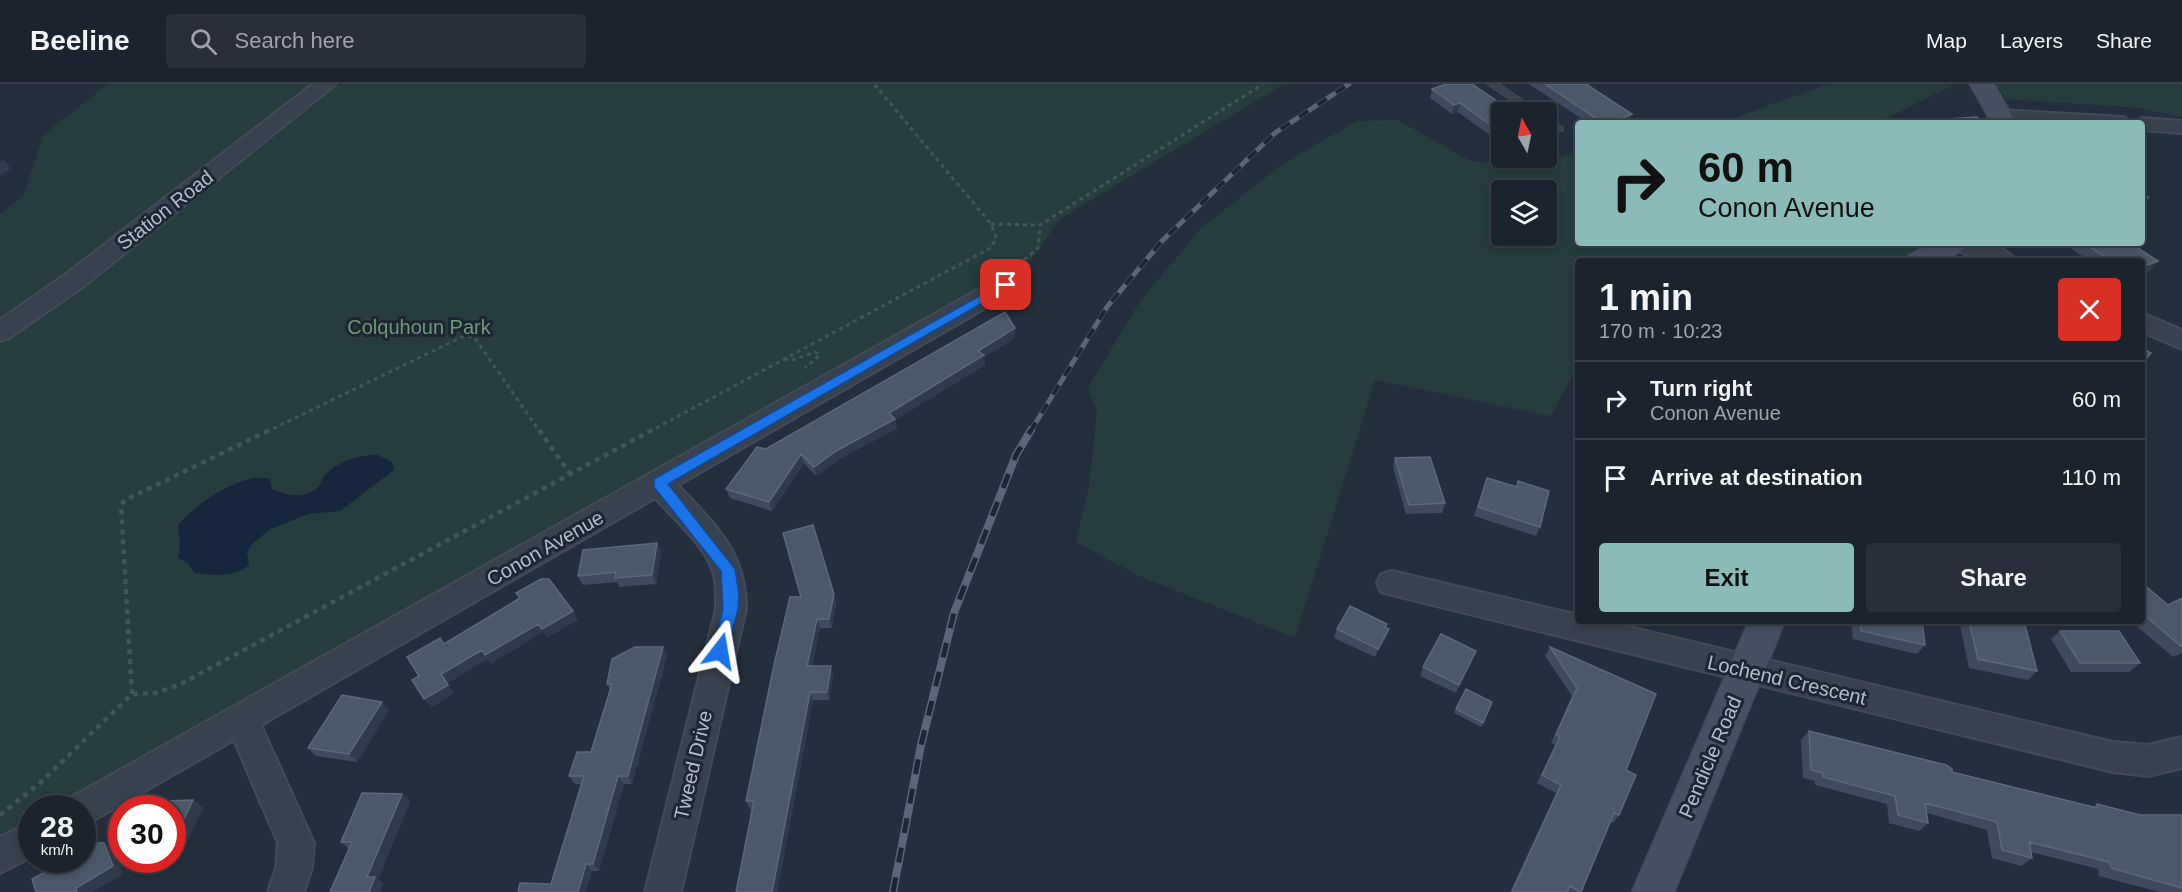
<!DOCTYPE html>
<meta charset="utf-8">
<style>
body{margin:0;font-family:Arial,sans-serif;background:#282f3a;color:#f1f3f6;height:100vh;display:flex;flex-direction:column;font-size:22px;white-space:nowrap}
*{box-sizing:border-box;margin:0}
p{font-size:20px;color:#a0a4aa}
.icon{flex:none;width:33px;height:33px;fill:none;stroke:currentColor;stroke-width:2;stroke-linecap:round;stroke-linejoin:round}
.map{position:relative;flex:1;overflow:hidden}
.details{position:absolute;left:1575px;top:174px;width:570px;height:366px;display:flex;flex-direction:column;background:#1b232e;border-radius:6px;box-shadow:0 3px 9px #0003,0 0 0 2px #39404a}
.details>*{flex:none}
.hud{position:absolute;left:1575px;top:36px;width:570px;height:126px;border-radius:6px;box-shadow:0 3px 9px #0003,0 0 0 2px #39404a;background:#8bbbb9;color:#111;overflow:hidden}
.needle{width:39px;rotate:351deg}
.buttons{position:absolute;left:1491px;top:18px;display:grid;gap:12px}
.buttons a{display:grid;place-items:center;width:66px;height:66px;border-radius:6px;background:#1b232e;box-shadow:0 3px 9px #0003,0 0 0 2px #39404a;font-size:30px}
.speed{position:absolute;left:18px;top:711px;display:flex;gap:12px;font-size:30px;font-weight:700;text-align:center}
.speed>*{display:grid;place-content:center;width:78px;height:78px;border-radius:50%;background:#1b232e;box-shadow:0 3px 9px #0003,0 0 0 2px #39404a;line-height:1}
.speed small{font-size:15px;font-weight:400}
.speed .limit{border:9px solid #d22;background:#fff;color:#111}
.pin{position:absolute;display:grid;place-items:center;width:51px;height:51px;color:#fff;margin:-26px;border-radius:12px;box-shadow:0 3px 9px #0006}
.me{position:absolute;width:66px;margin:-33px;rotate:14deg;stroke-linejoin:round;filter:drop-shadow(0 0 4px #0008)}
.turn{display:flex;align-items:center;gap:21px;height:126px;padding:0 24px;font-size:27px}
.turn .icon{width:78px;height:78px;stroke-width:2.5}
.turn b{display:block;font-size:42px;line-height:51px}
.round{display:grid;place-items:center;flex:none;width:63px;height:63px;border-radius:6px;background:#282f3a}
.head{display:flex;align-items:center;justify-content:space-between;height:102px;padding:0 24px}
h1{font-size:36px;font-weight:800;line-height:45px}
.primary-button{display:flex;gap:12px;margin-top:auto;padding:12px 24px}
.primary-button a{flex:1;height:69px;border-radius:6px;background:#8bbbb9;color:#111;font-size:24px;font-weight:800;line-height:69px;text-align:center}
.primary-button a+a{background:#282f3a;color:#f1f3f6}
ul{padding:0;list-style:none}
li{display:flex;align-items:center;gap:18px;height:78px;padding:0 24px;border-top:2px solid #39404a}
li div{flex:1}
li b{display:block;font-size:22px}
li em{font-style:normal}
header{display:flex;align-items:center;gap:36px;box-sizing:border-box;height:84px;padding:0 30px;background:#1b232e;border-bottom:2px solid #39404a}
header strong{font-size:28px}
nav{display:flex;gap:33px;margin-inline-start:auto;font-size:21px}
.search{width:420px;height:54px;background:#282f3a;display:flex;align-items:center;gap:15px;box-sizing:border-box;padding:0 21px;border-radius:6px;color:#a0a4aa;font-size:22px}
.map>svg:first-child{display:block}
.green{fill:#263c3f;fill-rule:evenodd}
.water{fill:#17263c}
.lines{fill:none;stroke-linecap:round;stroke-linejoin:round}
.lane-casing{stroke:#414a57;stroke-width:2}
.street-casing{stroke:#414a57;stroke-width:4}
.secondary-casing{stroke:#414a57;stroke-width:3}
.path-far1{stroke:#3f5557;stroke-width:3;stroke-dasharray:4 4;stroke-linecap:butt}
.path{stroke:#3f5557;stroke-width:4.5;stroke-dasharray:5 5;stroke-linecap:butt}
.lane{fill:#38414e;fill-rule:evenodd}
.street{fill:#38414e;fill-rule:evenodd}
.secondary{fill:#465061;fill-rule:evenodd}
.rail-far1-casing{stroke:#5a6575;stroke-width:5}
.rail-casing{stroke:#5a6575;stroke-width:8}
.rail-far1{stroke:#1d2633;stroke-width:4;stroke-dasharray:11;stroke-linecap:butt}
.rail{stroke:#1d2633;stroke-width:5;stroke-dasharray:15;stroke-linecap:butt}
.wall{fill:#3f4b5c}
.shaded-wall{fill:#2f3b4b}
.building{fill:#4b5868;stroke:#5c6777;stroke-width:1.5}
.route{fill:#1a73e8;stroke:#114b97;stroke-width:1.5}
.labels{text-anchor:middle;stroke-width:6;stroke-linejoin:round;paint-order:stroke}
.street-label{font-size:20px;fill:#b4bcc9;stroke:#1d2633}
.park-label{font-size:20px;fill:#6b9a76;stroke:#1d2633}
</style>
<header>
<strong>Beeline</strong>
<div class="search"><svg class="icon" aria-label="search" viewBox="0 0 24 24"><circle cx="10" cy="10" r="6"/><path d="M15 15l6 6"/></svg>Search here</div>
<nav><a>Map</a><a>Layers</a><a>Share</a></nav>
</header>
<div class="map">
<svg width="2182" height="808" viewBox="0 0 2182 808">
<rect width="100%" height="100%" fill="#242f3e"/>
<!-- green -->
<path class="green" d="M 108,0 L 322,0 L 213,97 L 328,6 L 341,0 L 1284,0 L 1060,135 L 1023,187 L 559,444 L 61,724 L 32,724 L 31,741 L 0,759 L 0,259 L 18,249 L 0,256 L 0,130 L 23,112 L 44,50 Z
M 1828,0 L 1956,0 L 1876,39 L 1720,39 Z
M 1996,0 L 2182,0 L 2182,33 L 2139,24 L 2006,15 Z
M 1398,36 L 1472,78 L 1535,78 L 1569,70 L 1578,73 L 1578,159 L 1936,159 L 1898,177 L 1578,177 L 1578,281 L 1551,332 L 1375,296 L 1295,554 L 1139,492 L 1076,458 L 1089,403 L 1097,327 L 1088,304 L 1140,217 L 1201,144 L 1279,83 L 1324,56 L 1357,37 ZM 1502,106 L 1546,106 L 1546,152 L 1502,152 Z"/>
<!-- water -->
<path class="water" d="M 378,371 L 392,378 L 394,386 L 340,427 L 308,430 L 270,445 L 251,461 L 247,468 L 249,481 C 234,494 212,491 194,489 L 188,479 L 178,474 L 180,460 L 178,441 C 195,420 243,387 270,395 L 272,405 C 286,411 301,416 316,405 C 321,402 322,394 326,390 C 337,378 362,370 378,371 Z"/>
<g class="lines">
<defs>
<path id="lane" d="M 1487,0 L 1499,0 L 1540,28 L 1529,28 Z
M 1546,33 L 1563,43 L 1563,47 L 1555,47 L 1546,41 Z"/>
<path id="street" d="M 313,0 L 336,0 L 84,202 L 9,254 L 0,257 L 0,236 L 66,190 Z
M 1999,26 L 2123,33 L 2133,38 L 2142,34 L 2182,37 L 2182,49 L 2142,46 L 2142,39 L 2010,39 L 1991,37 L 1988,32 L 1991,27 Z
M 1952,159 C 1973,159 2003,157 2016,177 C 1996,177 1965,179 1952,159 Z
M 1006,193 L 1015,195 L 1018,201 L 1015,207 L 678,401 C 715,441 746,467 746,525 L 681,808 L 645,808 L 716,525 C 716,513 717,499 713,488 C 704,460 674,435 655,414 L 261,641 L 314,759 L 312,784 L 304,808 L 268,808 L 276,784 L 278,759 L 234,656 L 94,736 L 82,741 L 82,724 L 65,724 L 70,714 L 997,195 Z
M 2142,229 L 2182,246 L 2182,265 L 2142,248 Z
M 1392,487 L 1578,531 L 1578,537 L 1604,537 L 2113,658 L 2148,661 L 2182,653 L 2182,684 L 2148,692 L 2113,688 L 1392,511 L 1381,508 L 1377,499 L 1381,490 Z
M 32,737 L 32,773 L 0,789 L 0,753 Z"/>
<path id="secondary" d="M 1970,0 L 1994,0 L 2016,39 L 1992,39 Z
M 1932,159 L 1968,159 C 1954,180 1927,177 1905,177 L 1909,171 Z
M 1749,537 L 1785,537 L 1674,808 L 1632,808 Z"/>
</defs>
<!-- lane casing -->
<use href="#lane" class="lane-casing"/>
<!-- street casing -->
<use href="#street" class="street-casing"/>
<!-- secondary casing -->
<use href="#secondary" class="secondary-casing"/>
<!-- path-far1 -->
<path class="path-far1" d="M 991,140 L 1040,141
M 1018,181 L 1038,164 L 1040,141 L 1263,0
M 785,274 L 789,277 L 815,268 L 820,271 L 805,284
M 266,348 L 464,252 L 474,253 L 540,348
M 649,348 L 992,163 L 996,153 L 991,140 L 874,0"/>
<!-- path -->
<path class="path" d="M 539,346 L 570,390
M 132,610 L 121,422 L 125,416 L 270,346
M 0,731 L 39,700 L 132,610 L 155,609 L 179,601 L 652,346"/>
<!-- lane -->
<use href="#lane" class="lane"/>
<!-- street -->
<use href="#street" class="street"/>
<!-- secondary -->
<use href="#secondary" class="secondary"/>
<defs>
<path id="rail-far1" d="M 1030,348 L 1107,223 L 1161,158 L 1275,49 L 1349,0"/>
<path id="rail" d="M 893,808 L 921,661 L 954,529 L 1016,371 L 1031,346"/>
</defs>
<!-- rail-far1 casing -->
<use href="#rail-far1" class="rail-far1-casing"/>
<!-- rail casing -->
<use href="#rail" class="rail-casing"/>
<!-- rail-far1 -->
<use href="#rail-far1" class="rail-far1"/>
<!-- rail -->
<use href="#rail" class="rail"/>
</g>
<!-- wall -->
<path class="wall" d="M 1529,0 L 1586,0 L 1629,39 L 1588,39 Z
M 1432,5 L 1502,28 L 1502,60 L 1458,28 L 1452,30 L 1430,14 Z
M 2071,159 L 2130,159 L 2150,187 L 2142,189 L 2142,177 L 2089,177 L 2068,162 Z
M 1015,254 L 984,273 L 985,281 L 895,336 L 897,344 L 838,376 L 816,392 L 804,379 L 772,427 L 730,414 L 726,405 L 766,365 Z
M 1395,374 L 1445,419 L 1442,429 L 1406,430 L 1393,383 Z
M 1487,394 L 1516,403 L 1518,397 L 1540,443 L 1536,452 L 1474,432 Z
M 657,459 L 661,468 L 656,500 L 619,503 L 617,498 L 583,501 L 578,492 Z
M 2142,500 L 2168,521 L 2182,514 L 2182,569 L 2173,573 L 2131,537 L 2142,537 Z
M 790,513 L 836,519 L 832,544 L 820,544 L 812,582 L 833,590 L 829,616 L 813,616 L 777,808 L 736,808 L 752,725 L 750,725 L 746,717 Z
M 1851,537 L 1922,537 L 1925,561 L 1917,570 L 1853,555 Z
M 1959,537 L 2024,537 L 2037,587 L 2028,596 L 1969,584 Z
M 1385,544 L 1386,554 L 1375,573 L 1334,554 L 1337,545 Z
M 2060,547 L 2140,579 L 2129,588 L 2071,588 L 2051,555 Z
M 1550,563 L 1656,610 L 1626,686 L 1619,731 L 1613,739 L 1610,738 L 1581,808 L 1510,808 L 1556,709 L 1537,699 L 1555,661 L 1551,659 L 1572,612 L 1545,572 Z
M 1476,567 L 1456,609 L 1420,592 L 1423,583 Z
M 667,572 L 632,700 L 624,700 L 599,787 L 592,787 L 551,800 L 581,700 L 575,700 L 569,692 L 591,668 L 610,606 L 607,600 Z
M 1466,605 L 1492,618 L 1481,643 L 1454,629 Z
M 389,626 L 357,678 L 316,672 L 308,664 Z
M 1809,647 L 1952,688 L 2093,723 L 2097,720 L 2140,731 L 2182,731 L 2182,808 L 2160,808 L 2099,792 L 2098,785 L 2031,768 L 2032,774 L 2021,782 L 1992,774 L 1987,746 L 1927,729 L 1928,739 L 1919,747 L 1889,739 L 1887,720 L 1815,701 L 1815,697 L 1803,694 L 1801,656 Z
M 402,710 L 410,718 L 378,795 L 383,800 L 380,808 L 330,808 L 349,765 L 341,758 Z
M 193,716 L 203,724 L 187,757 L 172,758 L 172,724 Z"/>
<!-- shaded-wall -->
<path class="shaded-wall" d="M 1460,19 L 1458,28 L 1452,30 L 1454,21 Z
M 1632,30 L 1628,39 L 1611,39 Z
M 4,76 L 11,85 L 0,92 L 0,78 Z
M 2158,177 L 2150,187 L 2142,189 L 2142,183 Z
M 1015,244 L 1015,254 L 984,273 L 985,281 L 895,336 L 897,344 L 838,376 L 816,392 L 814,383 L 978,267 Z
M 801,370 L 804,379 L 772,427 L 769,418 Z
M 657,459 L 661,468 L 656,500 L 652,491 Z
M 834,510 L 836,519 L 832,544 L 829,535 Z
M 573,527 L 578,536 L 547,554 L 542,545 Z
M 817,535 L 820,544 L 810,590 L 807,582 Z
M 538,540 L 543,548 L 491,580 L 488,575 L 448,599 L 454,609 L 431,624 L 424,615 L 441,590 L 482,566 Z
M 1389,545 L 1386,554 L 1375,573 L 1378,565 Z
M 663,563 L 667,572 L 632,700 L 628,692 Z
M 831,582 L 833,590 L 829,616 L 827,608 Z
M 810,608 L 813,616 L 777,808 L 772,808 Z
M 382,618 L 389,626 L 357,678 L 349,670 Z
M 618,692 L 624,700 L 599,787 L 593,780 Z
M 402,710 L 410,718 L 378,795 L 383,800 L 380,808 L 369,808 L 367,793 Z
M 193,716 L 203,724 L 187,757 L 177,750 Z
M 104,759 L 115,767 L 123,790 L 92,808 L 77,808 L 76,804 Z
M 586,780 L 592,787 L 586,808 L 578,808 Z"/>
<!-- building -->
<path class="building" d="M 1446,0 L 1472,0 L 1513,28 L 1502,28 L 1502,49 L 1460,19 L 1454,21 L 1432,5 Z
M 1545,0 L 1586,0 L 1632,30 L 1611,39 L 1603,39 Z
M 1977,33 L 1983,39 L 1905,39 L 1904,38 Z
M 2142,111 L 2148,113 L 2142,123 Z
M 2084,159 L 2130,159 L 2158,177 L 2142,183 L 2142,177 L 2111,177 Z
M 1005,228 L 1015,244 L 978,267 L 984,271 L 889,329 L 895,335 L 836,367 L 814,383 L 801,370 L 769,418 L 726,405 L 757,363 L 766,365 Z
M 2142,264 L 2151,269 L 2142,280 Z
M 1430,373 L 1445,419 L 1409,421 L 1395,374 Z
M 1487,394 L 1517,403 L 1518,397 L 1549,407 L 1540,443 L 1478,423 Z
M 813,441 L 834,510 L 829,535 L 817,535 L 807,582 L 831,582 L 827,608 L 810,608 L 772,808 L 736,808 L 754,717 L 746,717 L 774,581 L 790,513 L 801,513 L 783,449 Z
M 657,459 L 652,491 L 615,494 L 616,488 L 578,492 L 583,466 Z
M 541,495 L 549,495 L 573,527 L 542,545 L 538,540 L 485,571 L 482,566 L 441,590 L 448,601 L 424,615 L 412,596 L 419,592 L 407,573 L 440,554 L 444,560 L 520,514 L 516,509 Z
M 2142,500 L 2143,500 L 2168,521 L 2182,514 L 2182,563 L 2142,529 Z
M 1350,522 L 1387,540 L 1385,543 L 1389,545 L 1378,565 L 1337,545 Z
M 1860,537 L 1922,537 L 1925,561 L 1861,547 Z
M 1969,537 L 2024,537 L 2037,587 L 1978,575 Z
M 2060,547 L 2119,547 L 2140,579 L 2080,579 Z
M 1441,550 L 1476,567 L 1459,601 L 1423,583 Z
M 635,563 L 663,563 L 628,692 L 618,692 L 593,780 L 586,780 L 578,808 L 518,808 L 520,799 L 551,800 L 584,692 L 569,692 L 577,668 L 591,668 L 612,600 L 607,600 L 612,575 Z
M 1550,563 L 1656,610 L 1626,686 L 1636,691 L 1619,731 L 1614,729 L 1581,808 L 1570,802 L 1567,808 L 1512,808 L 1561,701 L 1542,691 L 1560,653 L 1556,651 L 1577,604 Z
M 1466,605 L 1492,618 L 1483,639 L 1456,625 Z
M 342,611 L 382,618 L 349,670 L 308,664 Z
M 1809,647 L 1946,681 L 1952,685 L 1952,688 L 2097,724 L 2097,720 L 2140,731 L 2182,731 L 2182,804 L 2111,784 L 2109,778 L 2029,758 L 2032,774 L 2002,766 L 1997,738 L 1925,719 L 1928,739 L 1898,731 L 1895,712 L 1823,693 L 1823,689 L 1811,686 Z
M 362,709 L 402,710 L 367,793 L 375,793 L 369,808 L 330,808 L 352,758 L 341,758 Z
M 193,716 L 177,750 L 172,750 L 172,724 L 160,724 L 163,717 Z
M 94,759 L 104,759 L 113,782 L 76,804 L 77,808 L 36,808 L 32,795 L 66,776 L 82,776 L 82,766 Z"/>
<!-- route -->
<path class="route" d="M 1006,197 L 1010,198 L 1010,203 L 668,400 L 735,485 L 739,510 L 738,525 L 726,571 L 715,571 L 713,567 L 723,525 L 721,487 L 654,403 L 654,395 Z"/>
<g class="labels">
<!-- street labels -->
<g class="street-label">
<text transform="translate(165 126) rotate(-38)" y="7">Station Road</text>
<text transform="translate(545 464) rotate(-30)" y="7">Conon Avenue</text>
<text transform="translate(1787 596) rotate(13)" y="7">Lochend Crescent</text>
<text transform="translate(1710 673) rotate(-67)" y="7">Pendicle Road</text>
<text transform="translate(693 681) rotate(-77)" y="7">Tweed Drive</text>
</g>
<!-- park labels -->
<g class="park-label">
<text x="419" y="250">Colquhoun Park</text>
</g>
</g>
</svg>
<div class="buttons">
<a><svg class="needle" viewBox="-14 -14 28 28"><path d="M0-13l5 13h-10z" fill="#e53935"/><path d="M0 13l5-13h-10z" fill="#a0a4aa"/></svg></a>
<a><svg class="icon" aria-label="layers" viewBox="0 0 24 24"><path d="M12 4l9 5-9 5-9-5zM3 14l9 5 9-5"/></svg></a>
</div>
<div class="speed"><div>28<small>km/h</small></div><div class="limit">30</div></div>
<div class="pin" style="left:1006px;top:201px;background:#d93025"><svg class="icon" aria-label="arrive" viewBox="0 0 24 24"><path d="M6 21V4h12l-3 4 3 4H6"/></svg></div>
<svg class="me" style="left:720px;top:567px" viewBox="-20 -20 40 40"><path d="M0-17L14 15 0 8-14 15z" fill="#1a73e8" stroke="#fff" stroke-width="4"/></svg>
<div class="hud">
<div class="turn"><svg class="icon" aria-label="right" viewBox="0 0 24 24"><path d="M7 20v-9h11M14 6l5 5-5 5"/></svg><div><b>60 m</b>Conon Avenue</div></div>
</div>
<section class="details">
<div class="head"><div><h1>1 min</h1><p>170 m · 10:23</p></div><a class="round" style="background:#d93025;color:#fff"><svg class="icon" aria-label="close" viewBox="0 0 24 24"><path d="M6 6l12 12M18 6L6 18"/></svg></a></div>
<ul>
<li><svg class="icon" aria-label="right" viewBox="0 0 24 24"><path d="M7 20v-9h11M14 6l5 5-5 5"/></svg><div><b>Turn right</b><p>Conon Avenue</p></div><em>60 m</em></li>
<li><svg class="icon" aria-label="arrive" viewBox="0 0 24 24"><path d="M6 21V4h12l-3 4 3 4H6"/></svg><div><b>Arrive at destination</b></div><em>110 m</em></li>
</ul>
<div class="primary-button"><a>Exit</a><a>Share</a></div>
</section>
</div>
